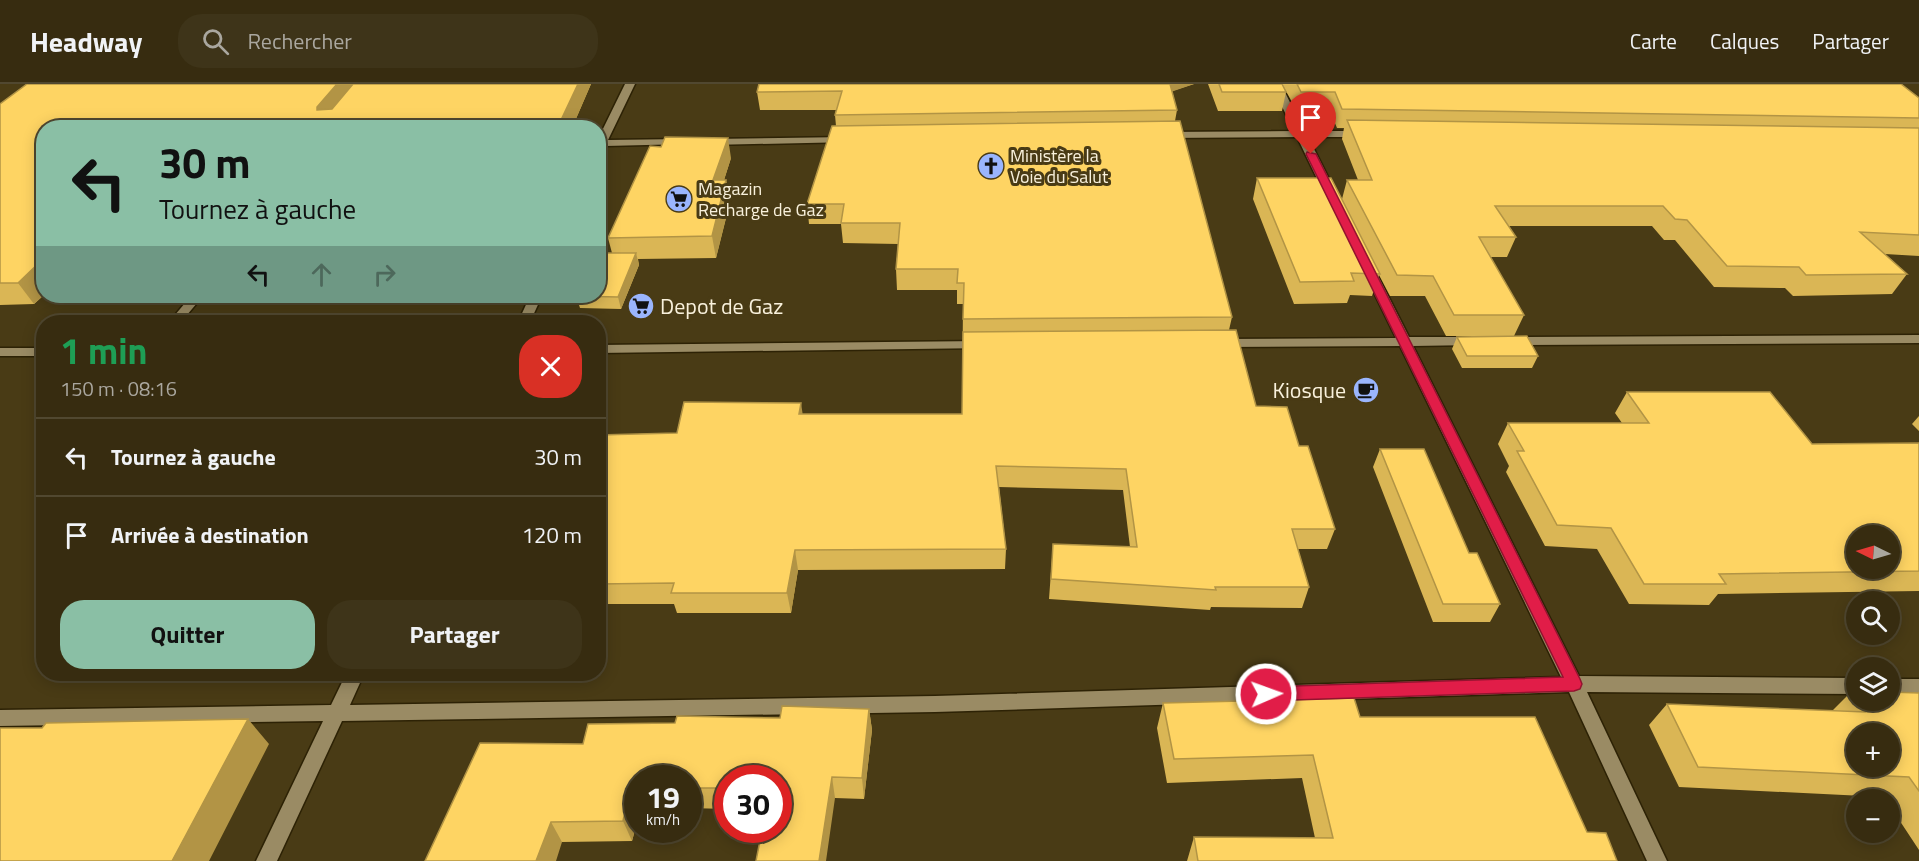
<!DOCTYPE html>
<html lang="fr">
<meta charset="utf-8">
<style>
body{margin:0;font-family:"Titillium Web",sans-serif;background:#3e3419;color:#f1f3f6;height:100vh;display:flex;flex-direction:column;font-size:22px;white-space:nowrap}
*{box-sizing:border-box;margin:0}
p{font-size:20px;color:#aaa79f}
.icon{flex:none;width:33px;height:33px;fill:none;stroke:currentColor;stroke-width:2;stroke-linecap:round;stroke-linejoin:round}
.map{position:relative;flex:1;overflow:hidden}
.drawer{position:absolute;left:36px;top:231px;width:570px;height:366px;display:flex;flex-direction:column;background:#372c10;border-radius:24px;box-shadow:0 3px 15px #0003,0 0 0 2px #514830}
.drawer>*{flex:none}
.hud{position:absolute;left:36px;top:36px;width:570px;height:183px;border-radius:24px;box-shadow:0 3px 15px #0003,0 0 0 2px #514830;background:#8abfa5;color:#111;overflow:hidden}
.needle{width:39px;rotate:275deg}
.controls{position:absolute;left:1846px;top:441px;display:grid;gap:12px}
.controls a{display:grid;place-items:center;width:54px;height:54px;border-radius:50%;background:#372c10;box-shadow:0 3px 15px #0003,0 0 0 2px #514830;font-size:30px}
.speed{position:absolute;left:624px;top:681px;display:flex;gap:12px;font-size:30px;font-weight:700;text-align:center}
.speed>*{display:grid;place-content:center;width:78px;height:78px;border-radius:50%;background:#372c10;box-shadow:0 3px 15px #0003,0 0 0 2px #514830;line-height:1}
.speed small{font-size:15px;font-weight:400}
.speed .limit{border:9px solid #d22;background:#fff;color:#111}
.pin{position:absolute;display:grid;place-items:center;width:51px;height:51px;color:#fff;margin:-62px -26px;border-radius:50% 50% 50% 0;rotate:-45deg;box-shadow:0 0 6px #0007}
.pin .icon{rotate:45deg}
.me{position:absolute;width:66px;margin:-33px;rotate:88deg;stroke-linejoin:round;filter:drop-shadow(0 0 4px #0008)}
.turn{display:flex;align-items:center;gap:21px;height:126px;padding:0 24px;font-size:27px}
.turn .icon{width:78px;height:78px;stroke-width:2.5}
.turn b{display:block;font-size:42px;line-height:51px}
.lanes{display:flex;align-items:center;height:57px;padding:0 24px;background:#0003;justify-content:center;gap:30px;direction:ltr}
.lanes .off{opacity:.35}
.round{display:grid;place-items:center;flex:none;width:63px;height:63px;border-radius:24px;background:#3e3419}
.headline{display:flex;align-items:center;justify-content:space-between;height:102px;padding:0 24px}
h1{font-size:36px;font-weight:700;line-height:45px;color:#1e9e55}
.cta{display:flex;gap:12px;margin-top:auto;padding:12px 24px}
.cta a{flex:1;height:69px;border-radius:24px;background:#8abfa5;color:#111;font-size:24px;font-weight:700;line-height:69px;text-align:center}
.cta a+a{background:#3e3419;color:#f1f3f6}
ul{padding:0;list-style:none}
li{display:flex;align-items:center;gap:18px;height:78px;padding:0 24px;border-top:2px solid #514830}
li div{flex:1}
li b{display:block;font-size:22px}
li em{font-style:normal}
header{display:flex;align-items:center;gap:36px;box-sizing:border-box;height:84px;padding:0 30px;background:#372c10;border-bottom:2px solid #514830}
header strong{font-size:28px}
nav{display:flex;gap:33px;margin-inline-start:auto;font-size:21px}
.search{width:420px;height:54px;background:#3e3419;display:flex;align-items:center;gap:15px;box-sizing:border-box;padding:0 21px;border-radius:24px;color:#aaa79f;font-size:22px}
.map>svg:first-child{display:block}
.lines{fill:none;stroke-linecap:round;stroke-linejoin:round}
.minor-casing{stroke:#2d2205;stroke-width:3}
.minor{fill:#9a8b64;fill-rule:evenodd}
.wall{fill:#dab655}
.shaded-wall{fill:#b29445}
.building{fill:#fed463;stroke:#b29445;stroke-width:1.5;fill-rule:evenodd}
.route{fill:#e11d48;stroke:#92132f;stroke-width:1.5}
.labels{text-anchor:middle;stroke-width:6;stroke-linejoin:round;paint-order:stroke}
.far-poi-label{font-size:18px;fill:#f9f1dc;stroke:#493b15;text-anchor:start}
.poi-label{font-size:22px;fill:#f9f1dc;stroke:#493b15;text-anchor:start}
</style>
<header>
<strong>Headway</strong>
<div class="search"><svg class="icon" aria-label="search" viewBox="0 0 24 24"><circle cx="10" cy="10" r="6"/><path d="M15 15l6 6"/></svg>Rechercher</div>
<nav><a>Carte</a><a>Calques</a><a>Partager</a></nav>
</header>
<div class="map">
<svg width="1919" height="777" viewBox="0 0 1919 777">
<rect width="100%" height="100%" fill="#493b15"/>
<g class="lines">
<defs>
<path id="minor" d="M 625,0 L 635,0 L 608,56 L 683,55 L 688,58 L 687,60 L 606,62 L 602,69 L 598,70 L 598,55 Z
M 1271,0 L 1281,0 L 1304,47 L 1364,47 L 1369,50 L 1364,53 L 1308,53 L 1337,111 L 1335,113 L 1327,113 L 1325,111 L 1297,53 L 1163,54 L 1158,51 L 1163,48 L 1294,47 Z
M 848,53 L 852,54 L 852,58 L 710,61 L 705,58 L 710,55 Z
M 1368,180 L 1374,184 L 1409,253 L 1475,253 L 1482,257 L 1475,261 L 1413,262 L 1579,592 L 1857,594 L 1857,610 L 1587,608 L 1667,777 L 1647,777 L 1569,608 L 935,628 L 342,637 L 277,777 L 256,777 L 323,637 L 0,642 L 0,626 L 331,621 L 346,590 L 364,590 L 350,621 L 935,612 L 1561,593 L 1400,262 L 1220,263 L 1213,259 L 1220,255 L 1396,254 L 1362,184 Z
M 191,212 L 203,212 L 181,238 L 169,238 Z
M 530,212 L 542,212 L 530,238 L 518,238 Z
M 1919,251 L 1919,259 L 1511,261 L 1504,257 L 1511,253 Z
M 983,257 L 988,258 L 990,261 L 988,264 L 598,269 L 598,261 Z
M 0,264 L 44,264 L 44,272 L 0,272 Z
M 1890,595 L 1919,595 L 1919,611 L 1890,611 Z"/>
</defs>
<!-- minor casing -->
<use href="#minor" class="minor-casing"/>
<!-- minor -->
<use href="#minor" class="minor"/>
</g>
<!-- wall -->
<path class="wall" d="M 27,0 L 591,0 L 572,44 L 44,44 L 44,211 L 34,220 L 0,221 L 0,20 Z
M 759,0 L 1194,0 L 1172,7 L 1177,26 L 1175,37 L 1232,233 L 1229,246 L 1256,322 L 1299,362 L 1335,445 L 1327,465 L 1298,465 L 1309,503 L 1302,524 L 1211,523 L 1210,526 L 1049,515 L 1053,460 L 1130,463 L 1123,406 L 999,403 L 1006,465 L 1005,485 L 798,486 L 791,529 L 677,529 L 674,520 L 598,520 L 598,351 L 677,349 L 802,330 L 962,330 L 963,220 L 957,220 L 957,206 L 897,206 L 896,185 L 898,160 L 843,159 L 841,140 L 809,140 L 807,120 L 836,42 L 835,31 L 836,26 L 760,26 L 757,8 Z
M 1208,0 L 1282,0 L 1286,8 L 1282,27 L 1218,27 Z
M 1282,0 L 1901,0 L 1919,14 L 1919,172 L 1885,170 L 1907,190 L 1892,210 L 1793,212 L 1785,204 L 1714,203 L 1675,156 L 1664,156 L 1652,142 L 1509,142 L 1516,153 L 1507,173 L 1490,173 L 1524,231 L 1514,252 L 1446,252 L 1425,212 L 1390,212 L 1379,191 L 1372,212 L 1350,211 L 1347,219 L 1294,220 L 1253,115 L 1257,94 L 1342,115 L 1347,96 L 1358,96 L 1342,55 L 1344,44 L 1337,44 L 1330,27 L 1297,27 Z
M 731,74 L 724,96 L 726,96 L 730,118 L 716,174 L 638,175 L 639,181 L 621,225 L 580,224 L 576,212 L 612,169 L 608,154 Z
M 1457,253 L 1538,272 L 1532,284 L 1462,284 L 1452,265 Z
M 1627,308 L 1812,360 L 1919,359 L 1919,507 L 1718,510 L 1709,521 L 1629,520 L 1597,465 L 1545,462 L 1506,388 L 1509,382 L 1498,360 L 1508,339 L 1622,339 L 1615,329 Z
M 1919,332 L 1919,347 L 1912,340 Z
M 1380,365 L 1469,469 L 1500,520 L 1490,538 L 1433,538 L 1373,383 Z
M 1851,608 L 1919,609 L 1919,766 L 1890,722 L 1890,716 L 1886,716 L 1884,713 L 1679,703 L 1649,641 L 1667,620 L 1832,627 Z
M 1163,619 L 1360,633 L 1587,748 L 1617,777 L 1187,777 L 1194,753 L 1315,754 L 1302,694 L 1167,699 L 1157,644 Z
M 869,625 L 872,646 L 864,715 L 835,714 L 778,694 L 728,694 L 728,725 L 688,724 L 688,694 L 638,694 L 638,735 L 632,757 L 562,758 L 425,777 L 583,660 L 675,639 L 780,634 Z"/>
<!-- shaded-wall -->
<path class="shaded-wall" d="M 337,0 L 361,0 L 329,39 L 317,26 L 317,23 Z
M 578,0 L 591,0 L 572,44 L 563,44 L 561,36 Z
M 1166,0 L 1194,0 L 1165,10 Z
M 507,37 L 509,44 L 504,44 Z
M 728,54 L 731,74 L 717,118 L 713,96 Z
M 726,96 L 730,118 L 716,174 L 712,152 Z
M 636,169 L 639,181 L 621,225 L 618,213 Z
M 44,174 L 44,211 L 34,220 L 18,199 Z
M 801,319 L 804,339 L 799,330 Z
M 795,466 L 798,486 L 791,529 L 787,509 Z
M 869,625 L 872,646 L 864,715 L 862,694 Z
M 248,635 L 269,660 L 209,777 L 172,777 Z
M 832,693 L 835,714 L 826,777 L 819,777 Z
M 629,710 L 638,728 L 638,735 L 632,757 L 623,737 Z
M 551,738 L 562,758 L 556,777 L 536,777 Z"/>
<!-- building -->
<path class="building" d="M 27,0 L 337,0 L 317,23 L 317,26 L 332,25 L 353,0 L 578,0 L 561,36 L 507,37 L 504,44 L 398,44 L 403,37 L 276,40 L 274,44 L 44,44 L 44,174 L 18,199 L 0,199 L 0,20 Z
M 759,0 L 1170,0 L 1177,26 L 835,31 L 842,7 L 757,8 Z
M 1219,0 L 1282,0 L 1286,8 L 1222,8 Z
M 1297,0 L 1901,0 L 1919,14 L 1919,34 L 1342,25 L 1335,8 L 1301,8 Z
M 1347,36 L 1919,44 L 1919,151 L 1860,148 L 1907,190 L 1806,191 L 1799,183 L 1727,182 L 1687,136 L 1675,135 L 1663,122 L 1495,122 L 1516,153 L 1479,153 L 1524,231 L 1454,231 L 1433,192 L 1397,191 L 1347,96 L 1372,96 Z
M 1180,37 L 1232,233 L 963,235 L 964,199 L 957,199 L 958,185 L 896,185 L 900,139 L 841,139 L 844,120 L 807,120 L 832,42 Z
M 665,53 L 728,54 L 713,96 L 726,96 L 712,152 L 608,154 L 650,62 L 661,63 Z
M 1257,94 L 1331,94 L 1380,190 L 1351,189 L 1354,197 L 1300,198 Z
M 598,169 L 636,169 L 618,213 L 576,212 L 598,212 Z
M 1236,246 L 1256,322 L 1287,323 L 1299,362 L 1308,362 L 1335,445 L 1292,445 L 1309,503 L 1215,503 L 1216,506 L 1051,495 L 1053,460 L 1137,463 L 1126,385 L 996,382 L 1006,465 L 795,466 L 787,509 L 671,509 L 674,499 L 598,500 L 598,351 L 677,349 L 684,318 L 801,319 L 799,330 L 962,330 L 963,248 Z
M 1527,252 L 1538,272 L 1467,272 L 1457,253 Z
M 1627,308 L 1770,308 L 1812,360 L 1919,359 L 1919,487 L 1719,490 L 1726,500 L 1644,500 L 1611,444 L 1557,441 L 1517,367 L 1524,367 L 1508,339 L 1649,339 ZM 1857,452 L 1890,452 L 1890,484 L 1857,484 Z
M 1380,365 L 1424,365 L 1469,469 L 1477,469 L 1500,520 L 1443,520 Z
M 1851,608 L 1857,608 L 1857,616 L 1890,616 L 1890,608 L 1919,609 L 1919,707 L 1909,693 L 1698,683 L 1667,620 L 1865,628 ZM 1857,650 L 1890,650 L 1890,682 L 1857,682 Z
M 1354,614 L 1360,633 L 1535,633 L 1587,748 L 1606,749 L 1617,777 L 1198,777 L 1194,753 L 1333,754 L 1313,671 L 1174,675 L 1163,619 Z
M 782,622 L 869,625 L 862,694 L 832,693 L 819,777 L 756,777 L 762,746 L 778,746 L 778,694 L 728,694 L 728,704 L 688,704 L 688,694 L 638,694 L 638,710 L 629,710 L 623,737 L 551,738 L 536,777 L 425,777 L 480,659 L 583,660 L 588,640 L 675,639 L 677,632 L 780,634 Z
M 248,635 L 172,777 L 0,777 L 0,644 L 42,644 L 46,639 Z"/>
<!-- route -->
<path class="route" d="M 1307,68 L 1316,70 L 1580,595 L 1582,600 L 1580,605 L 1574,607 L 1266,617 L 1260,615 L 1258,610 L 1260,605 L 1266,603 L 1563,593 L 1306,70 Z"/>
<!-- icons -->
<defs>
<symbol id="church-disc" viewBox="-11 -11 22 22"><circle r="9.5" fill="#9ab5fd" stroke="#493b15"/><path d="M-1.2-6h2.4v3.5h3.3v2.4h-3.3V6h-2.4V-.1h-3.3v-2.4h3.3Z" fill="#111"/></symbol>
<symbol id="supermarket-disc" viewBox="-11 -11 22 22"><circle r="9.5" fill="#9ab5fd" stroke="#493b15"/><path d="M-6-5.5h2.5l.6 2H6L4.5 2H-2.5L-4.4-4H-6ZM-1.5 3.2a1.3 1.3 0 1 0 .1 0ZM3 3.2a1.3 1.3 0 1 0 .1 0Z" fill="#111"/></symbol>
<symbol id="cafe-disc" viewBox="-11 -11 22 22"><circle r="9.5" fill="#9ab5fd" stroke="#493b15"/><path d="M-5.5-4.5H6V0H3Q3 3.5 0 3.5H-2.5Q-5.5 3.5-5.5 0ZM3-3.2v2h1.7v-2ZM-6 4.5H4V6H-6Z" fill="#111"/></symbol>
</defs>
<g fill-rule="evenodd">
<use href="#church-disc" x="976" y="67" width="30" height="30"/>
<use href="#supermarket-disc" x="664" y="100" width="30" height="30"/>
<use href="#supermarket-disc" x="626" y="207" width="30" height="30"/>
<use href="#cafe-disc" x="1351" y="291" width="30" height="30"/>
</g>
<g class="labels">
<!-- far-poi labels -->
<g class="far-poi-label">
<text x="1010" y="78">Ministère la<tspan x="1010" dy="21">Voie du Salut</tspan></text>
<text x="698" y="111">Magazin<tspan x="698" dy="21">Recharge de Gaz</tspan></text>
</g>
<!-- poi labels -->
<g class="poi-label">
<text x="660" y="230">Depot de Gaz</text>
<text x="1346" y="314" text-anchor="end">Kiosque</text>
</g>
</g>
</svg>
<div class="controls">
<a><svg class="needle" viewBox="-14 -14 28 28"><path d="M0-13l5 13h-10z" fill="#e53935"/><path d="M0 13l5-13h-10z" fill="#aaa79f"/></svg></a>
<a><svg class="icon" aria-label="search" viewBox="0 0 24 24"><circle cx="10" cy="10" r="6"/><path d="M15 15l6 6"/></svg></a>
<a><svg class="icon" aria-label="layers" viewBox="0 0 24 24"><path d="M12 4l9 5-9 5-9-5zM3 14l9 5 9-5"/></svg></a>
<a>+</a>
<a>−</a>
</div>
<div class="speed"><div>19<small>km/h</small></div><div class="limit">30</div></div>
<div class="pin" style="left:1311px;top:70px;background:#d93025"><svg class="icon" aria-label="arrive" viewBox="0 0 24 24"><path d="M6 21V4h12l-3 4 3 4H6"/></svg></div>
<svg class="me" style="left:1266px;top:610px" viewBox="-20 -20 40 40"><circle r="17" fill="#e11d48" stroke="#fff" stroke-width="3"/><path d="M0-11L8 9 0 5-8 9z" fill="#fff"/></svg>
<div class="hud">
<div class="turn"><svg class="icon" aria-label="left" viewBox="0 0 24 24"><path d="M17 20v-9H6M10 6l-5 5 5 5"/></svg><div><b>30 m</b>Tournez à gauche</div></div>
<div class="lanes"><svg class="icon" aria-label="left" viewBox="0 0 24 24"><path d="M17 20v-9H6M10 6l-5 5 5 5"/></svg><svg class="icon off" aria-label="ahead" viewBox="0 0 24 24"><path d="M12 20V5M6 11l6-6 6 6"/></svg><svg class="icon off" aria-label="right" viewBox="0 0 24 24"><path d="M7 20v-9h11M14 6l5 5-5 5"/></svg></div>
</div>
<section class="drawer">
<div class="headline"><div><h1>1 min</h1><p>150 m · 08:16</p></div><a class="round" style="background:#d93025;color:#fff"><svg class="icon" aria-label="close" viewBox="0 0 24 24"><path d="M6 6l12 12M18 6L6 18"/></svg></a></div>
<ul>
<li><svg class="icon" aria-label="left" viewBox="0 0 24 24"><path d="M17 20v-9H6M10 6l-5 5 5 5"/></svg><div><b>Tournez à gauche</b></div><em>30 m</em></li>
<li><svg class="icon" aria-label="arrive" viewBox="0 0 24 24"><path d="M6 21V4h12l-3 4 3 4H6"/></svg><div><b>Arrivée à destination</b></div><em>120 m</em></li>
</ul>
<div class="cta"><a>Quitter</a><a>Partager</a></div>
</section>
</div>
